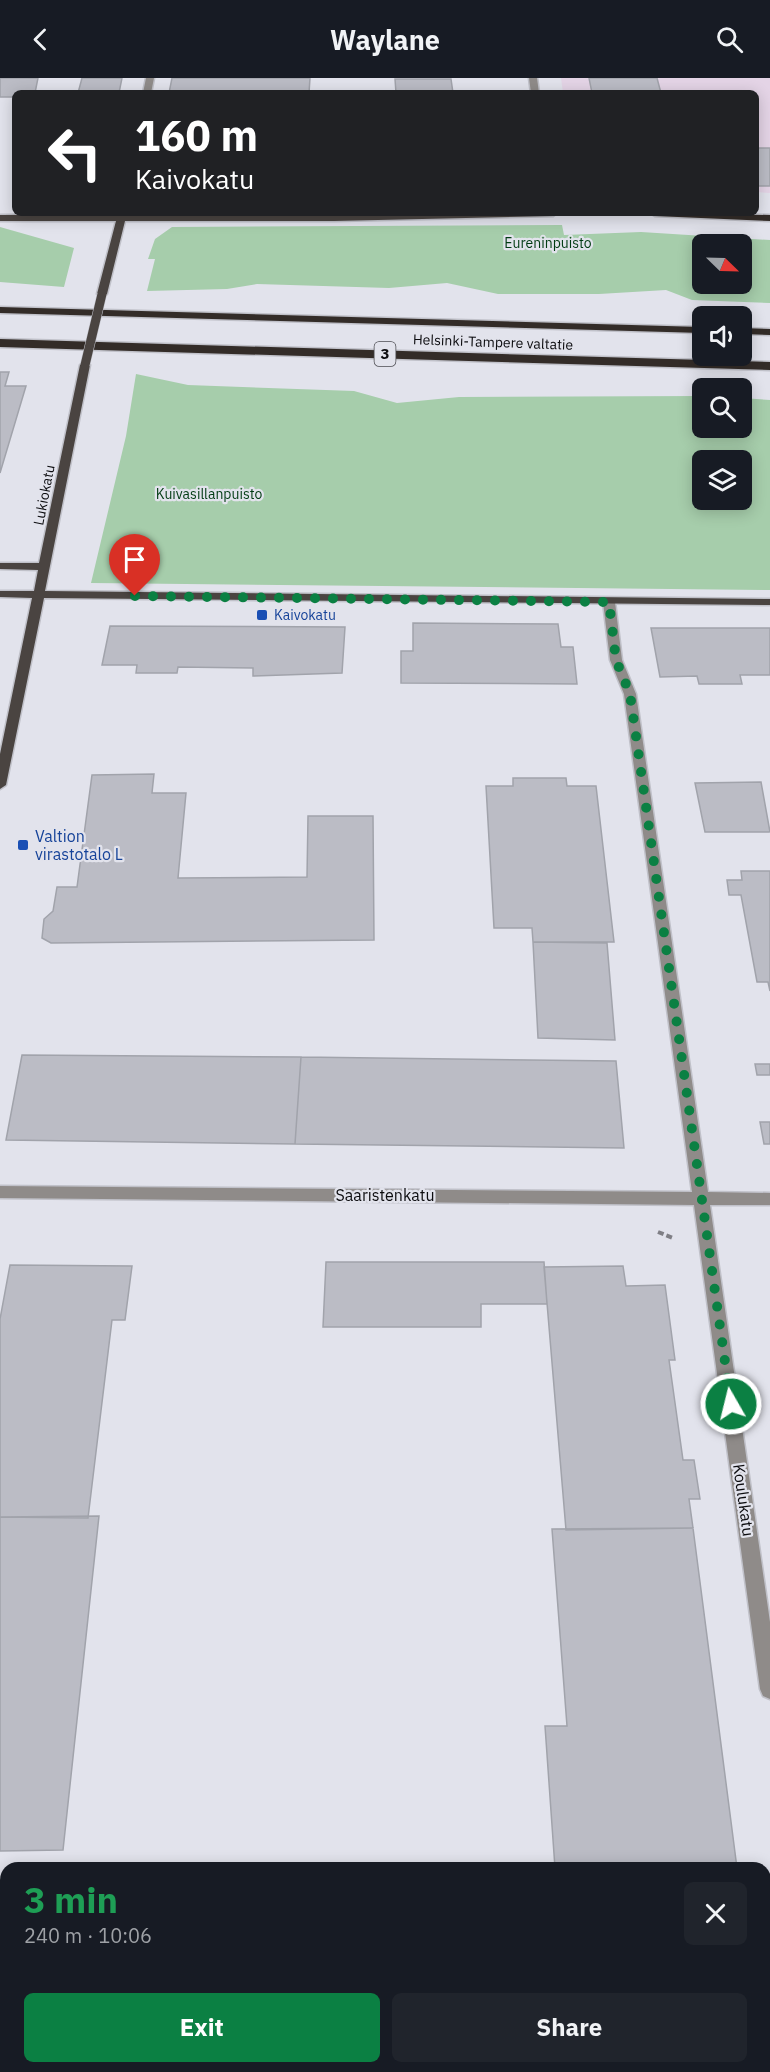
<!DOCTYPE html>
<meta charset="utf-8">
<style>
body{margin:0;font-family:"IBM Plex Sans",sans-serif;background:#20242c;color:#f1f3f6;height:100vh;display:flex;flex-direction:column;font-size:22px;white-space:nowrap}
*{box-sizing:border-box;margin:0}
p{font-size:20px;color:#9ea1a6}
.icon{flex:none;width:33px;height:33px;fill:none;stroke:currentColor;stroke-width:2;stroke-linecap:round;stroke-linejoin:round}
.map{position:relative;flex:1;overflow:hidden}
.details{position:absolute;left:0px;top:1784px;width:771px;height:212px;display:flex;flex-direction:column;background:#171b24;border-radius:18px 18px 0 0;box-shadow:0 3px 15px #0003}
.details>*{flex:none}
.top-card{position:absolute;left:12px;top:12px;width:747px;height:126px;border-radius:9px;box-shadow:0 3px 15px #0003;background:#202124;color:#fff;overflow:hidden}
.needle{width:39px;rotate:113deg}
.buttons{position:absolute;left:692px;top:156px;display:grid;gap:12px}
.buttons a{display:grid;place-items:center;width:60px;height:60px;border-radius:9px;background:#171b24;box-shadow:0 3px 15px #0003;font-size:30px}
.pin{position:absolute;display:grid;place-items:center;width:51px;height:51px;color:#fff;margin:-62px -26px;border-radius:50% 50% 50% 0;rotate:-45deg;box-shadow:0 0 6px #0007}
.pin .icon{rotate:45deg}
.me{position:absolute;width:66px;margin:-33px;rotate:352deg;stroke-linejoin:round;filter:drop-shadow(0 0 4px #0008)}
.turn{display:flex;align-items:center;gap:21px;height:126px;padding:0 24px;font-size:27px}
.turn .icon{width:78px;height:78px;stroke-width:2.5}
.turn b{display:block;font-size:42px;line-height:51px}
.round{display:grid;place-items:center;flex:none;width:63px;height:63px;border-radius:9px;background:#20242c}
.headline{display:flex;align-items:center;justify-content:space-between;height:102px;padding:0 24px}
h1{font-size:36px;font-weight:800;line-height:45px;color:#1e9e55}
.primary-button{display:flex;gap:12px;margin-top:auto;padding:12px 24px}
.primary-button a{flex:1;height:69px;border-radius:9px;background:#0b8043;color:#fff;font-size:24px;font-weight:800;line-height:69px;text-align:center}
.primary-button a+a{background:#20242c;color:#f1f3f6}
header{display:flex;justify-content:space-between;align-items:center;height:78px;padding:0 24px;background:#171b24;font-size:27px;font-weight:800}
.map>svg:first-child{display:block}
.education{fill:#e4d4e6}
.green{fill:#a6cdab;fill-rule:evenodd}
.building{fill:#bbbcc5;stroke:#a1a3ab;stroke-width:1.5}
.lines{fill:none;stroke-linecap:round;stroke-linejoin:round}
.minor-casing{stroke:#c0c1c9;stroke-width:3}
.major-casing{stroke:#c0c1c9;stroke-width:3}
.highway-casing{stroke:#c0c1c9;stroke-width:3}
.path{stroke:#7f7f85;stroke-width:4;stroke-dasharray:6 3;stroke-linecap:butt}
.minor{fill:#8f8b89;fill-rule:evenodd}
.major{fill:#4a4441;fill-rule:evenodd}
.highway{fill:#332c28;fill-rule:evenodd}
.major-bridge-casing{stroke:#c0c1c9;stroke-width:10;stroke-linecap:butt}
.major-bridge{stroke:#4a4441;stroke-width:9}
.route{stroke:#0b8043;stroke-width:10;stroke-dasharray:0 18}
.transit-dot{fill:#1a4fb4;stroke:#e2e3ec;stroke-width:2}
.labels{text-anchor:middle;stroke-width:4.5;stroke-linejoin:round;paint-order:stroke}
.far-park-label{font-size:14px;fill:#003b12;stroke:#e2e3ec}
.far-street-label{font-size:14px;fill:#0c0c0f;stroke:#e2e3ec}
.far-transit-label{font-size:14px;fill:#164399;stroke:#e2e3ec;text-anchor:start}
.shield{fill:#e2e3ec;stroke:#4c4c51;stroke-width:1.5}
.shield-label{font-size:15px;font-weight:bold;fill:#0c0c0f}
.transit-label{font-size:16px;fill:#164399;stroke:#e2e3ec;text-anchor:start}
.street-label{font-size:16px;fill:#0c0c0f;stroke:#e2e3ec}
</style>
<header><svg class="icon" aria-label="back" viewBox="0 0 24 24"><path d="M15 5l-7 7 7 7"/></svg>Waylane<svg class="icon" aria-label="search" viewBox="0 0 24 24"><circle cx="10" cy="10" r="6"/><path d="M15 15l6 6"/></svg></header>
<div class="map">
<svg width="770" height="1994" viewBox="0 0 770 1994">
<rect width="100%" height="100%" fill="#e2e3ec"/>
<!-- education -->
<path class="education" d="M 561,0 L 770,0 L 770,115 L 756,114 L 756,15 L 563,15 Z"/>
<!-- green -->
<path class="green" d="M 562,147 L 564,157 L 641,154 L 770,162 L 770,225 L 692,222 L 666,212 L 599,216 L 498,216 L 447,205 L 389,210 L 257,206 L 227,211 L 147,213 L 155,181 L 148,181 L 155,161 L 172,149 ZM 741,166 L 741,206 L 702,206 L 702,166 Z
M 0,149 L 74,170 L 64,209 L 0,204 Z
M 136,296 L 188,307 L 354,313 L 397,325 L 459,319 L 702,318 L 702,350 L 741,350 L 741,320 L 770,322 L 770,512 L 91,505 L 126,358 ZM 702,382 L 741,382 L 741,422 L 702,422 Z"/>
<!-- building -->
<path class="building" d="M 0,0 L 38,0 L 35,15 L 15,15 L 15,19 L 0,19 Z
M 82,0 L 122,0 L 119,15 L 78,15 Z
M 172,0 L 310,0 L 309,15 L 169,15 Z
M 589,0 L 657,0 L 661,15 L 592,15 Z
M 395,1 L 451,1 L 453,15 L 396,15 Z
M 756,70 L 770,70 L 770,108 L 756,108 Z
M 0,294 L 9,294 L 5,308 L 26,308 L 0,395 Z
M 413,545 L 558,546 L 561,569 L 573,569 L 577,606 L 401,605 L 401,573 L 413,573 Z
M 110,548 L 345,549 L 342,595 L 253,598 L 253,590 L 178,589 L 177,595 L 136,595 L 137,587 L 102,587 Z
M 651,550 L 770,550 L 770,597 L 740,597 L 742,606 L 699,606 L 697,598 L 660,599 Z
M 154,696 L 152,715 L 186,715 L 178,800 L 307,799 L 308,738 L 373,738 L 374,862 L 51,865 L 42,860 L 44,841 L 53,833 L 57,809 L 77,809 L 92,697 Z
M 513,700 L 566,700 L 567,708 L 596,708 L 614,864 L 533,864 L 532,850 L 494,850 L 486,708 L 513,708 Z
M 761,704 L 770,754 L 705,754 L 695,705 Z
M 741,793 L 770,793 L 770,913 L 768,904 L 757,904 L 741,817 L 729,817 L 727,802 L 742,802 Z
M 533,864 L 607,865 L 615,962 L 538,960 Z
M 22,977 L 301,979 L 295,1066 L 6,1062 Z
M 301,979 L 616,983 L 624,1070 L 295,1066 Z
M 755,986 L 770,986 L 770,997 L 757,997 Z
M 760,1044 L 770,1044 L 770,1066 L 764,1066 Z
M 326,1184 L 544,1184 L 547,1226 L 481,1226 L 481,1249 L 323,1249 Z
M 10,1187 L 132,1188 L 125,1242 L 112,1242 L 88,1440 L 0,1439 L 0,1241 Z
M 623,1188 L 626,1208 L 665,1207 L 675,1282 L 669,1282 L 683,1382 L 694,1382 L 700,1421 L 689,1421 L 693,1450 L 566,1452 L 544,1189 Z
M 99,1438 L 63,1772 L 0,1773 L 0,1439 Z
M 693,1450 L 737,1790 L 555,1790 L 545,1648 L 567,1648 L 552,1451 Z
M 0,1867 L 6,1867 L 4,1994 L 0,1994 Z"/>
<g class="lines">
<defs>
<path id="minor" d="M 146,0 L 154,0 L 151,15 L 143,15 Z
M 529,0 L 537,0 L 539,15 L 531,15 Z
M 609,521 L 615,524 L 622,582 L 636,616 L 708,1114 L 770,1115 L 770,1127 L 710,1127 L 770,1544 L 770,1621 L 763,1618 L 760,1611 L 694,1127 L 0,1120 L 0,1108 L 692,1114 L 624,616 L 610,582 L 603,524 Z"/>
<path id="major" d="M 437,135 L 557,135 L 553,138 L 334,143 L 125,143 L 107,216 L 102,219 L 97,216 L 116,143 L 0,143 L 0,137 Z
M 85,284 L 90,287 L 45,513 L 770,521 L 770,527 L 44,520 L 6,707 L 0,711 L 0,676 L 32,520 L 0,519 L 0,513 L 34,513 L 38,492 L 0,491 L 0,485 L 39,485 L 80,287 Z"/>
<path id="highway" d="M 650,135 L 770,137 L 770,143 L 655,138 Z
M 0,229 L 702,249 L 702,255 L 0,235 Z
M 741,250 L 770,251 L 770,257 L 741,256 Z
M 0,261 L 770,284 L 770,292 L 0,269 Z"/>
</defs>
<!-- minor casing -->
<use href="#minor" class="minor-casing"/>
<!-- major casing -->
<use href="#major" class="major-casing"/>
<!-- highway casing -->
<use href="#highway" class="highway-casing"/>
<!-- path -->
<path class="path" d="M 658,1154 L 673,1160"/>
<!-- minor -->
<use href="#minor" class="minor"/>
<!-- major -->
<use href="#major" class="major"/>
<!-- highway -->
<use href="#highway" class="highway"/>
<defs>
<path id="major-bridge" d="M 85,287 L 102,216"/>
</defs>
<!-- major-bridge casing -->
<use href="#major-bridge" class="major-bridge-casing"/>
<!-- major-bridge -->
<use href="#major-bridge" class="major-bridge"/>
</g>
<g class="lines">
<!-- route -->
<path class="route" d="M 135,518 L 609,524 L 616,582 L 630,616 L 731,1326"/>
</g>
<!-- markers -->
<g class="transit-dot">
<rect x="256" y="531" width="12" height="12" rx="3"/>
<rect x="17" y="761" width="12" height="12" rx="3"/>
</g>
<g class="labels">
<!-- far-park labels -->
<g class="far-park-label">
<text x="548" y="170">Eureninpuisto</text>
<text x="209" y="421">Kuivasillanpuisto</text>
</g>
<!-- far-street labels -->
<g class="far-street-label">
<text transform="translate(493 264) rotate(2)" y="5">Helsinki-Tampere valtatie</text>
<text transform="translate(44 417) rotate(-79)" y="5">Lukiokatu</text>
</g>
<!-- far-transit labels -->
<g class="far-transit-label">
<text x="274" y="542">Kaivokatu</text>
</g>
<!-- shield labels -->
<rect class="shield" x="374.5" y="264" width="21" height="24" rx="4.5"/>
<g class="shield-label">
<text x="385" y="281">3</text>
</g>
<!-- transit labels -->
<g class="transit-label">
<text x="35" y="764">Valtion<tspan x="35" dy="18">virastotalo L</tspan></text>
</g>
<!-- street labels -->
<g class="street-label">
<text x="385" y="1123">Saaristenkatu</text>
<text transform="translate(744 1422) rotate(82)" y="6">Koulukatu</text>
</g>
</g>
</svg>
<div class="buttons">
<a><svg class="needle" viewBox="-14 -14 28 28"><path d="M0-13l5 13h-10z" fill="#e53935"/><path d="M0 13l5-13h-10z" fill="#9ea1a6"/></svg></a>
<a><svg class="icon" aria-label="sound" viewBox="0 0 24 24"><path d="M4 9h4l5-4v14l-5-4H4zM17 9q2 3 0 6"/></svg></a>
<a><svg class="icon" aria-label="search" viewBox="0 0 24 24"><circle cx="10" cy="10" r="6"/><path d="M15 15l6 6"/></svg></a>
<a><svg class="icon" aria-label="layers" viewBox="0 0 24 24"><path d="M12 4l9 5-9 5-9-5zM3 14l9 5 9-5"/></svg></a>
</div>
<div class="pin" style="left:135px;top:518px;background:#d93025"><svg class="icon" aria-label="arrive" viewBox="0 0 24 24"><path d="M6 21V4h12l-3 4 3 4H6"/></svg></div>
<svg class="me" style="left:731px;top:1326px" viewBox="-20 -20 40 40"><circle r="17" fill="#0b8043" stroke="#fff" stroke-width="3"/><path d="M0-11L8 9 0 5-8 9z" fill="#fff"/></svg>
<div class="top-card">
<div class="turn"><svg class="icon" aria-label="left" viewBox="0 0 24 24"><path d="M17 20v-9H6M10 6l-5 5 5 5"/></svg><div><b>160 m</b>Kaivokatu</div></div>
</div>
<section class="details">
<div class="headline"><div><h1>3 min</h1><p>240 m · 10:06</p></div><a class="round"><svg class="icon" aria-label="close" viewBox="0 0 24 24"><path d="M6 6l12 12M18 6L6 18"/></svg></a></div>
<div class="primary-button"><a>Exit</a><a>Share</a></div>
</section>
</div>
